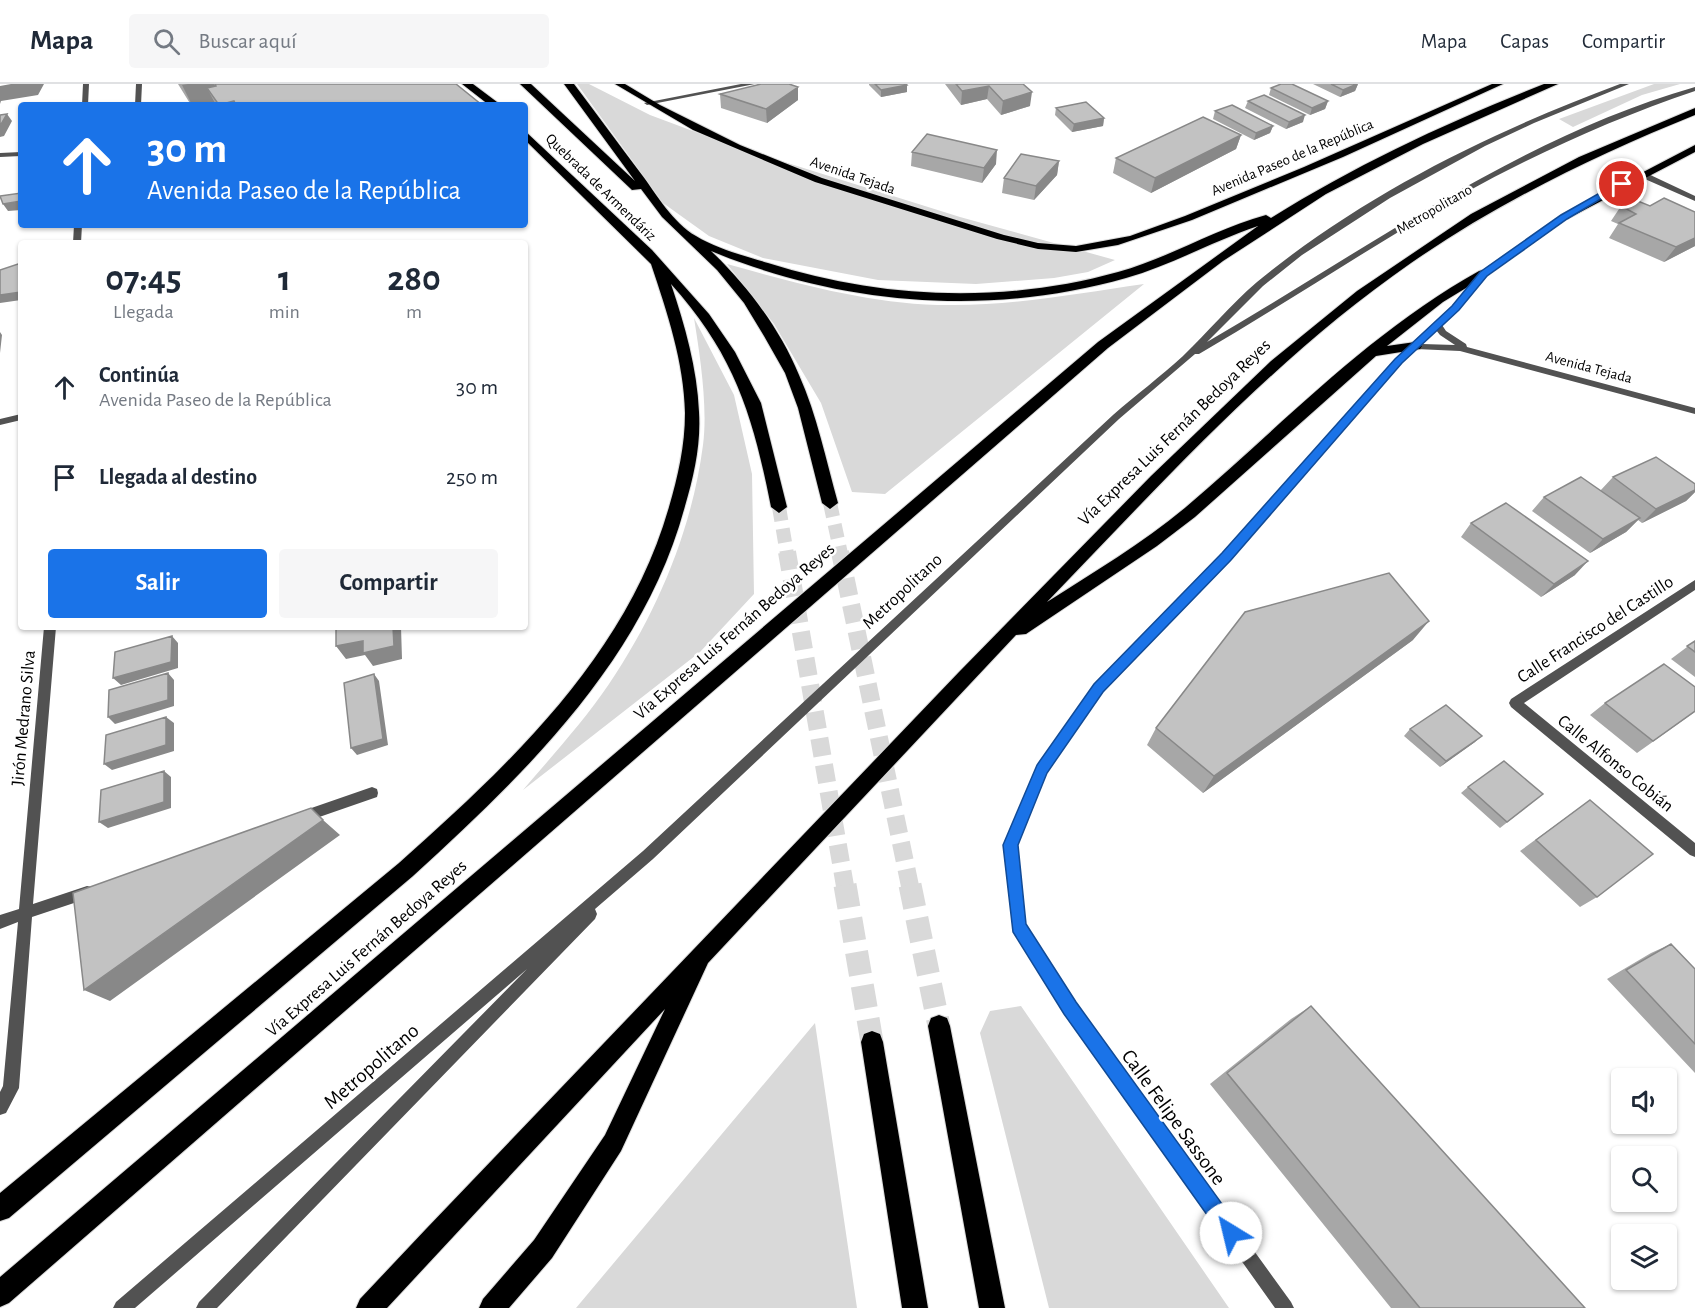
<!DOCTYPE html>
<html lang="es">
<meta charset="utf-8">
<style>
body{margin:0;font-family:"Alegreya Sans",sans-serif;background:#f6f6f7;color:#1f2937;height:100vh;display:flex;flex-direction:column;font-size:22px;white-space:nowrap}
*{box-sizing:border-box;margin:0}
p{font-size:20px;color:#747a83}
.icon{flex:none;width:33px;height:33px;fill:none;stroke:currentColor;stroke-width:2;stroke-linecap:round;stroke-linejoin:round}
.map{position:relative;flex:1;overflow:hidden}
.side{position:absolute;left:18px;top:156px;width:510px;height:390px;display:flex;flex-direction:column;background:#fff;border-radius:6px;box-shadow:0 2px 4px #0004}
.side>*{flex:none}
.guide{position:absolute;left:18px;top:18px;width:510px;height:126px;border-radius:6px;box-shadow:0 2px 4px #0004;background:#1a73e8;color:#fff;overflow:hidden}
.buttons{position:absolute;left:1611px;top:984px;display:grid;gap:12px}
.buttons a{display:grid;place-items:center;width:66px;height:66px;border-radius:6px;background:#fff;box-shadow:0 2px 4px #0004;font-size:30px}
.pin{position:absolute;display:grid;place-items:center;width:51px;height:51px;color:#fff;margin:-26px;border:3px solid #fff;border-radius:50%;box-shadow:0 2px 6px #0007}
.me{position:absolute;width:66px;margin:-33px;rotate:324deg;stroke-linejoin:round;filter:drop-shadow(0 0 4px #0008)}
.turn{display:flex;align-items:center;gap:21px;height:126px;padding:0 30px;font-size:27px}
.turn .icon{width:78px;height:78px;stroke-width:2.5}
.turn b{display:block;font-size:42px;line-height:51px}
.eta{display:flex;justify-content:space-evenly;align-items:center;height:102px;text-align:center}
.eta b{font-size:36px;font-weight:600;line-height:42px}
.cta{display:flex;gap:12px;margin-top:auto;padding:12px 30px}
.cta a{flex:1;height:69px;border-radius:6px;background:#1a73e8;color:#fff;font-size:24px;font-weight:600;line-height:69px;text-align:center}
.cta a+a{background:#f6f6f7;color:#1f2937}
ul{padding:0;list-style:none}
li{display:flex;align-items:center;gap:18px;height:90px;padding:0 30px}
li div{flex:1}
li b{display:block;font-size:22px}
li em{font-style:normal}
header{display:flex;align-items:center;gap:36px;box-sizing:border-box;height:84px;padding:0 30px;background:#fff;border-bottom:2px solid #e0e1e3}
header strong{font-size:28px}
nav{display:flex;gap:33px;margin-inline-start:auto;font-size:21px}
.search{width:420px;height:54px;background:#f6f6f7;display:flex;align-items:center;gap:15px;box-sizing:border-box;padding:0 21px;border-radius:6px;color:#747a83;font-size:22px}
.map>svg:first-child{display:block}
.green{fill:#d9d9d9}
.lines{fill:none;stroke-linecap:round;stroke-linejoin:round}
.highway-tunnel-far2{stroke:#d9d9d9;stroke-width:14;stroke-dasharray:14 8;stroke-linecap:butt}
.highway-tunnel-far1{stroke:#d9d9d9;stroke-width:18;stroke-dasharray:18 9;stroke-linecap:butt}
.highway-tunnel{stroke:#d9d9d9;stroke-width:23;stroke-dasharray:23 11;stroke-linecap:butt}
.primary-casing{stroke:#dbdbdb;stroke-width:2}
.highway-casing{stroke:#dbdbdb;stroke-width:2}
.lane{fill:#525252;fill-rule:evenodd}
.street{fill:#525252;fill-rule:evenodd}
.primary{fill:#000;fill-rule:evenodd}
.highway{fill:#000;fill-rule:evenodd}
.wall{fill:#a7a7a7}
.shaded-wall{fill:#888}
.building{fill:#c2c2c2;stroke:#888;stroke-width:1.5}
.route{fill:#1a73e8;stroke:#114b97;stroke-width:1.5}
.labels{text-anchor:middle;stroke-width:5;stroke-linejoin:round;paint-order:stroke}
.far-street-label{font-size:15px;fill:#000;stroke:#fff}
.street-label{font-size:18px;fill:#000;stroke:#fff}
.near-street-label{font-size:21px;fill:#000;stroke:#fff}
</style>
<header>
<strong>Mapa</strong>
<div class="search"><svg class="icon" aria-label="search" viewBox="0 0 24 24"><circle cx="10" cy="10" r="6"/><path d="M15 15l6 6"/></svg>Buscar aquí</div>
<nav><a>Mapa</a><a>Capas</a><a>Compartir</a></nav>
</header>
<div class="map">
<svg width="1695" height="1224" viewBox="0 0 1695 1224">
<rect width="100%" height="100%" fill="#fff"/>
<!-- green -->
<path class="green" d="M 577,0 L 589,0 L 650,31 L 733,62 L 960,133 L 1115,176 L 1088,188 L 1054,194 L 976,200 L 878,196 L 763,174 L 709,152 L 663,119 Z
M 1654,0 L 1680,0 L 1642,11 L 1573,43 L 1559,35 Z
M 727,180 C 799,200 878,222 954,221 C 1018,221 1081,209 1144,200 L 885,410 L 852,408 L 821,319 L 774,240 Z
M 694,234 L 734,311 L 752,390 L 754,510 L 700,568 L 523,706 C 552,672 584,637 609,600 C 657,529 692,446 703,361 C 708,323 700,271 694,234 Z
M 1021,922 L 1229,1224 L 1049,1224 L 980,949 L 990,927 Z
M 815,939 L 857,1224 L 576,1224 Z"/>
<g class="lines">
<!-- highway-tunnel-far2 -->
<path class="highway-tunnel-far2" d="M 830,419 L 841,470
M 779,423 L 787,470"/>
<!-- highway-tunnel-far1 -->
<path class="highway-tunnel-far1" d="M 787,468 L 845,802
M 840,468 L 910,802"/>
<!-- highway-tunnel -->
<path class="highway-tunnel" d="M 845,801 L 872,958
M 910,801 L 939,942"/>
<defs>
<path id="primary" d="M 615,0 L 625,0 L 660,21 L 740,61 L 822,94 L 1004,151 L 1038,159 L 1076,162 L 1130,152 L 1185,132 L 1304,83 L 1492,0 L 1503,0 L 1343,73 L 1192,136 L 1118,161 L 1076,168 L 1038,165 L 997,155 L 815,98 L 693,46 Z
M 1695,61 L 1695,68 L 1567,135 L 1487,192 L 1478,190 L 1561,131 Z"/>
<path id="highway" d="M 462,0 L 473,0 L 501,21 L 489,21 Z
M 520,0 L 531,0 L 635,97 L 564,0 L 574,0 C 597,30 619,61 642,91 C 657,111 673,139 696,152 C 717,165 745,172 768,179 C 881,215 1003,220 1118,188 C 1169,174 1215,145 1266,131 L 1271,134 C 1357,80 1450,37 1544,0 L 1558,0 L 1423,60 L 1326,110 L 1223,177 L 1108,264 L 9,1219 L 0,1223 L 0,1193 L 1098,258 L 1258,142 C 1213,157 1172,181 1126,194 C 989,233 842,221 711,167 C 747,201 780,245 799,291 C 817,331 826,376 838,419 L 830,425 L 822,419 L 798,324 L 785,289 L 764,252 L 744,219 L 717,186 L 662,133 L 641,105 L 632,106 Z
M 1695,24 L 1695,31 C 1596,71 1499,118 1411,179 C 1274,274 1162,399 1047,518 C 1094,488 1143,459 1186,423 C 1281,342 1369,248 1479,187 L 1483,186 L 1489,190 L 1443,218 L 1387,262 L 1415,258 L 1422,262 L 1420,265 L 1376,272 L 1195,433 L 1157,462 L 1026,550 L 1016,551 L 708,879 L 621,1067 L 552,1174 L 509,1224 L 479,1224 L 483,1215 L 534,1156 L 605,1051 L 665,925 L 387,1224 L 356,1224 L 360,1215 L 426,1145 L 959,588 L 1151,392 L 1271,277 L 1357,207 L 1471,130 L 1579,73 Z
M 525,47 L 652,166 L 709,230 L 735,268 L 761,319 L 787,423 L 779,429 L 771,423 C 753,332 735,271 671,200 C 685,242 697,284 699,328 C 701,361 694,391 685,422 C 644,575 527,688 413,792 L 9,1134 L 0,1137 L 0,1109 L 399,779 C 511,679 627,571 669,423 C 678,392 685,362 685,329 C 684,278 667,228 651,180 L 525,56 Z
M 939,931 L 947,934 L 950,942 L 1005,1224 L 979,1224 L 928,942 L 931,934 Z
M 872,947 L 880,950 L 883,958 L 928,1224 L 902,1224 L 861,958 L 864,950 Z"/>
</defs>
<!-- primary casing -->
<use href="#primary" class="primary-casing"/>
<!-- highway casing -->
<use href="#highway" class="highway-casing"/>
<!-- lane -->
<path class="lane" d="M 136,0 L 142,0 L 141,21 L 135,21 Z
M 1620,0 L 1629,0 L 1534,39 L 1485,62 L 1390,114 L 1302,171 L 1263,202 L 1207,258 C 1366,166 1517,54 1695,3 L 1695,7 C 1615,34 1537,69 1463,110 C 1373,161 1288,218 1199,270 L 1195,270 L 1119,335 L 653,775 L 595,825 L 597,830 L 595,835 L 217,1224 L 196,1224 L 199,1218 L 527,885 L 135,1224 L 113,1224 L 116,1218 L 643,767 L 1113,331 C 1136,311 1160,293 1183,272 C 1208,248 1230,221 1257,198 C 1364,110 1491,48 1620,0 Z
M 1638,88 L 1644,88 L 1695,112 L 1695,117 L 1638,92 Z"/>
<!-- street -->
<path class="street" d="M 83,0 L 89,0 L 88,21 L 82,21 Z
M 741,0 L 755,0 L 647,21 L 644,19 Z
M 21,68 L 21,72 L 0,73 L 0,69 Z
M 74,141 L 82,141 L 81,159 L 73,159 Z
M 1480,188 L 1487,190 L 1458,226 L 1442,241 L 1446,247 L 1466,260 L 1467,263 L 1695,324 L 1695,330 L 1460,267 L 1416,265 L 1401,279 L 1230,475 L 1102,607 L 1047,688 L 1017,761 L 1025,840 L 1075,919 L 1291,1218 L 1294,1224 L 1275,1224 L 1065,929 L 1013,847 L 1003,761 L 1038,681 L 1094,601 L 1222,469 L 1395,275 L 1452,222 ZM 1436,246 L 1440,251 L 1455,261 L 1422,260 Z
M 21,330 L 21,336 L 0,341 L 0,335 Z
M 1695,496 L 1695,506 L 1524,619 L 1695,759 L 1695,773 L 1690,771 L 1511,623 L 1509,619 L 1511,615 Z
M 44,543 L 56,543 L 33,820 L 87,802 L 92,803 L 94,808 L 92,813 L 32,833 L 19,1004 L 6,1029 L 0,1031 L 0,1008 L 3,1002 L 18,838 L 0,845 L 0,831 L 19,825 Z
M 372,703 L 377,705 L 378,709 L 377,713 L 302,739 L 297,737 L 295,733 L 297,729 Z"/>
<!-- primary -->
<use href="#primary" class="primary"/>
<!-- highway -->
<use href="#highway" class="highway"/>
</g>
<!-- wall -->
<path class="wall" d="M 178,0 L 456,0 L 482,21 L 191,21 Z
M 869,0 L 906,0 L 907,1 L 907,8 L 881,13 L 869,1 Z
M 945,0 L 1023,0 L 1030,22 L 1001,31 L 987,15 L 961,21 Z
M 1313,0 L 1358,0 L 1355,7 L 1340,13 Z
M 798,3 L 798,16 L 767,39 L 721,24 L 720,10 Z
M 1271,4 L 1328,17 L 1325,25 L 1310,31 L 1269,11 Z
M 1248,17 L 1303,38 L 1286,45 L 1245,24 Z
M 1056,24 L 1104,34 L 1103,42 L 1072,48 L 1055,31 Z
M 1215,27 L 1273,42 L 1270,49 L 1254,56 L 1213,35 Z
M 1241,51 L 1236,65 L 1151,109 L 1113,89 L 1116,74 Z
M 912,68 L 996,80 L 982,99 L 911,82 Z
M 1059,77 L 1057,91 L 1034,116 L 1002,109 L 1004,94 Z
M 1621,122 L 1650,122 L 1695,128 L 1695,162 L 1664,178 L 1609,154 L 1618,140 L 1611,137 Z
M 1613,393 L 1695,400 L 1695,408 L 1686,417 L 1642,439 L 1638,436 L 1626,448 L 1590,469 L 1532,427 L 1544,413 L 1600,407 Z
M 1471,439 L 1575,491 L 1541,513 L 1461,453 Z
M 1413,556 L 1203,709 L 1147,661 L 1156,644 Z
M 1695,557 L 1695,593 L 1671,575 Z
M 1605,619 L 1695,628 L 1637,669 L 1590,631 Z
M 1410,645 L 1475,658 L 1440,683 L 1404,652 Z
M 1468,703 L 1543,710 L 1500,744 L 1461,709 Z
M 1590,716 L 1597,813 L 1580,823 L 1520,767 Z
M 1671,860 L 1695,885 L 1695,989 L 1607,895 L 1651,869 Z
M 1311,922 L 1585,1224 L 1391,1224 L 1210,1000 L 1291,935 Z"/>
<!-- shaded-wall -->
<path class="shaded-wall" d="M 11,0 L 44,0 L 38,11 L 1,17 L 0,20 L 0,2 Z
M 188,0 L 214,0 L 224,20 L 234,17 L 236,21 L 219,21 L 207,4 L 216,21 L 192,21 L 182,1 Z
M 1358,0 L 1355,7 L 1340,13 L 1343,6 Z
M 907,1 L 907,8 L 881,13 L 881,6 Z
M 989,2 L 987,15 L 961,21 L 962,7 Z
M 798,3 L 798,16 L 767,39 L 766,25 Z
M 1032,8 L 1030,22 L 1001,31 L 1003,17 Z
M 1328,17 L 1325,25 L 1310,31 L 1312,24 Z
M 7,30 L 12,37 L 4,52 L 0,53 L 0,42 Z
M 1305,31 L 1303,38 L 1286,45 L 1289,38 Z
M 1104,34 L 1103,42 L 1072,48 L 1074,40 Z
M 1273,42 L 1270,49 L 1254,56 L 1256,49 Z
M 1241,51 L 1236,65 L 1151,109 L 1155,94 Z
M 997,66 L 996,80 L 982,99 L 984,84 Z
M 1059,77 L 1057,91 L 1034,116 L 1036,102 Z
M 21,117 L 21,126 L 8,127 L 3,120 Z
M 1695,154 L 1695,162 L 1664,178 L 1676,163 Z
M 21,207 L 21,216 L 0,219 L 0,211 Z
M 0,248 L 2,251 L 0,269 Z
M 1695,406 L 1695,408 L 1686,417 L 1642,439 L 1656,425 Z
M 1640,434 L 1626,448 L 1590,469 L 1603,455 Z
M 1588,477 L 1575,491 L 1541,513 L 1554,500 Z
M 1429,537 L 1413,556 L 1203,709 L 1214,692 Z
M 393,543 L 401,543 L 402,575 L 373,582 L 365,571 L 346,575 L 336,562 Z
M 172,552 L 178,559 L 178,584 L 121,601 L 113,594 Z
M 168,589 L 174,596 L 174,622 L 115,640 L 108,633 Z
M 374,590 L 379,597 L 388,661 L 357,671 L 351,664 Z
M 166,633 L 174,639 L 174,667 L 112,686 L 104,680 Z
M 1482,652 L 1475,658 L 1440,683 L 1446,677 Z
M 164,687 L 171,693 L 171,724 L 108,744 L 99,738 Z
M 323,736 L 340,751 L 110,917 L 84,906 Z"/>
<!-- building -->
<path class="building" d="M 215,0 L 456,0 L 482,21 L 236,21 L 234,17 L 219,21 L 207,4 L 216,2 Z
M 761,0 L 789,0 L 798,3 L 766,25 L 720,10 Z
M 875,0 L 906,0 L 907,1 L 881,6 Z
M 956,0 L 1023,0 L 1032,8 L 1003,17 L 989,2 L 962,7 Z
M 1281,0 L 1292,0 L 1328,17 L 1312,24 L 1271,4 Z
M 1331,0 L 1357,0 L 1343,6 Z
M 1264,11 L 1305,31 L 1289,38 L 1248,17 Z
M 1086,18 L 1104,34 L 1074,40 L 1056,24 Z
M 1232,21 L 1273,42 L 1256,49 L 1215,27 Z
M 7,30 L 0,42 L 0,31 Z
M 1203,33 L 1241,51 L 1155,94 L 1116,74 Z
M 927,50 L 997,66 L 984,84 L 912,68 Z
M 1021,70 L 1059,77 L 1036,102 L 1004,94 Z
M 21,109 L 21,117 L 3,120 L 0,112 Z
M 1664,114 L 1695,128 L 1695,154 L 1676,163 L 1619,139 L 1636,130 L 1621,122 L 1633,115 L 1650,122 Z
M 21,179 L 21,208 L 0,211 L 0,186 Z
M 1656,373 L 1695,400 L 1695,406 L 1656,425 L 1613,393 Z
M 1581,393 L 1640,434 L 1603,455 L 1544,413 Z
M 1506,419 L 1588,477 L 1554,500 L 1471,439 Z
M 1389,489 L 1429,537 L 1214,692 L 1156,644 L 1245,528 Z
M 336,543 L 393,543 L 394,562 L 363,569 L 363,557 L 336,562 Z
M 172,552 L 171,578 L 113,594 L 115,568 Z
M 1695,557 L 1695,568 L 1687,562 Z
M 1664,580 L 1695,603 L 1695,627 L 1653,657 L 1605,619 Z
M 168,589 L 168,616 L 108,633 L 109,606 Z
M 374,590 L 383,655 L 351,664 L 344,599 Z
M 1446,621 L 1482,652 L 1446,677 L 1410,645 Z
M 166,633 L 166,661 L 104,680 L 106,651 Z
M 1504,677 L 1543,710 L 1507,738 L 1468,703 Z
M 164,687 L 164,718 L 99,738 L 101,706 Z
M 1590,716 L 1653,770 L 1597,813 L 1536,756 Z
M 311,724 L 323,736 L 84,906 L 73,809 Z
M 1671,860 L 1695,885 L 1695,960 L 1626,886 Z
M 1311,922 L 1585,1224 L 1420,1224 L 1227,989 Z"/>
<!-- route -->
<path class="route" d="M 1619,98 L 1626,100 L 1567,135 L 1487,192 L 1459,226 L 1402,279 L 1231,476 L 1103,608 L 1047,689 L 1018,761 L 1026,840 L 1076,918 L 1238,1142 L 1241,1149 L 1238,1156 L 1231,1158 L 1225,1156 L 1064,930 L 1013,848 L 1003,761 L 1037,681 L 1094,600 L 1222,469 L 1395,275 L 1452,222 L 1480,188 L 1561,131 Z"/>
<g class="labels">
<!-- far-street labels -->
<g class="far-street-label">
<text transform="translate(1292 73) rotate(-23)" y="5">Avenida Paseo de la República</text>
<text transform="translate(853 91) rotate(19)" y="5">Avenida Tejada</text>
<text transform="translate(601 103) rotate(44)" y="5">Quebrada de Armendáriz</text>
<text transform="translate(1434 125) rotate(-30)" y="5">Metropolitano</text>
<text transform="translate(1589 283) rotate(15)" y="5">Avenida Tejada</text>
</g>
<!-- street labels -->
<g class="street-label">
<text transform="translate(1174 348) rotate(-44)" y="6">Vía Expresa Luis Fernán Bedoya Reyes</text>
<text transform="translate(902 507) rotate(-43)" y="6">Metropolitano</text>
<text transform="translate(1595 545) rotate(-33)" y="6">Calle Francisco del Castillo</text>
<text transform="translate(734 547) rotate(-41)" y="6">Vía Expresa Luis Fernán Bedoya Reyes</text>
<text transform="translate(23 634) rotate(-85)" y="6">Jirón Medrano Silva</text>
<text transform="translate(1616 679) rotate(39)" y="6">Calle Alfonso Cobián</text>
<text transform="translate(366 864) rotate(-41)" y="6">Vía Expresa Luis Fernán Bedoya Reyes</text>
</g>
<!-- near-street labels -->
<g class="near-street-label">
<text transform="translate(371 982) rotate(-41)" y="7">Metropolitano</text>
<text transform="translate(1174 1033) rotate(54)" y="7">Calle Felipe Sassone</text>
</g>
</g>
</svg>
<div class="buttons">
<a><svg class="icon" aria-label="sound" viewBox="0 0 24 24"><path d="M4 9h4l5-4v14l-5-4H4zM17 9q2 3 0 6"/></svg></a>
<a><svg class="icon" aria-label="search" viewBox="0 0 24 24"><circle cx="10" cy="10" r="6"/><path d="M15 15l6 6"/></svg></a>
<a><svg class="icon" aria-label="layers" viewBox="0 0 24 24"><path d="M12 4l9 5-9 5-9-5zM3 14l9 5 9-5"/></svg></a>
</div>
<div class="pin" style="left:1622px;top:100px;background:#d93025"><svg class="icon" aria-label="arrive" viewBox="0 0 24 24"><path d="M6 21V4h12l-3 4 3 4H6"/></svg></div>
<svg class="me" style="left:1231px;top:1149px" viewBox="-20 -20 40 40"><circle r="19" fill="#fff"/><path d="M0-13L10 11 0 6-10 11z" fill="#1a73e8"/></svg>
<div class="guide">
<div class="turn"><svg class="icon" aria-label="ahead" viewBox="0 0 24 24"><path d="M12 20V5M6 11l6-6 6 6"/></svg><div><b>30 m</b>Avenida Paseo de la República</div></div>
</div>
<section class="side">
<div class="eta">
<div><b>07:45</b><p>Llegada</p></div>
<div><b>1</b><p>min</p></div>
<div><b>280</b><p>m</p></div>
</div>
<ul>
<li><svg class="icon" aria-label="ahead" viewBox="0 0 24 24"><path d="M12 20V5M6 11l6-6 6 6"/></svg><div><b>Continúa</b><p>Avenida Paseo de la República</p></div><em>30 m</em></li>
<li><svg class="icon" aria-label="arrive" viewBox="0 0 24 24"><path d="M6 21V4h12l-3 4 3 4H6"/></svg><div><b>Llegada al destino</b></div><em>250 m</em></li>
</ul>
<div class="cta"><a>Salir</a><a>Compartir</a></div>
</section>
</div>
